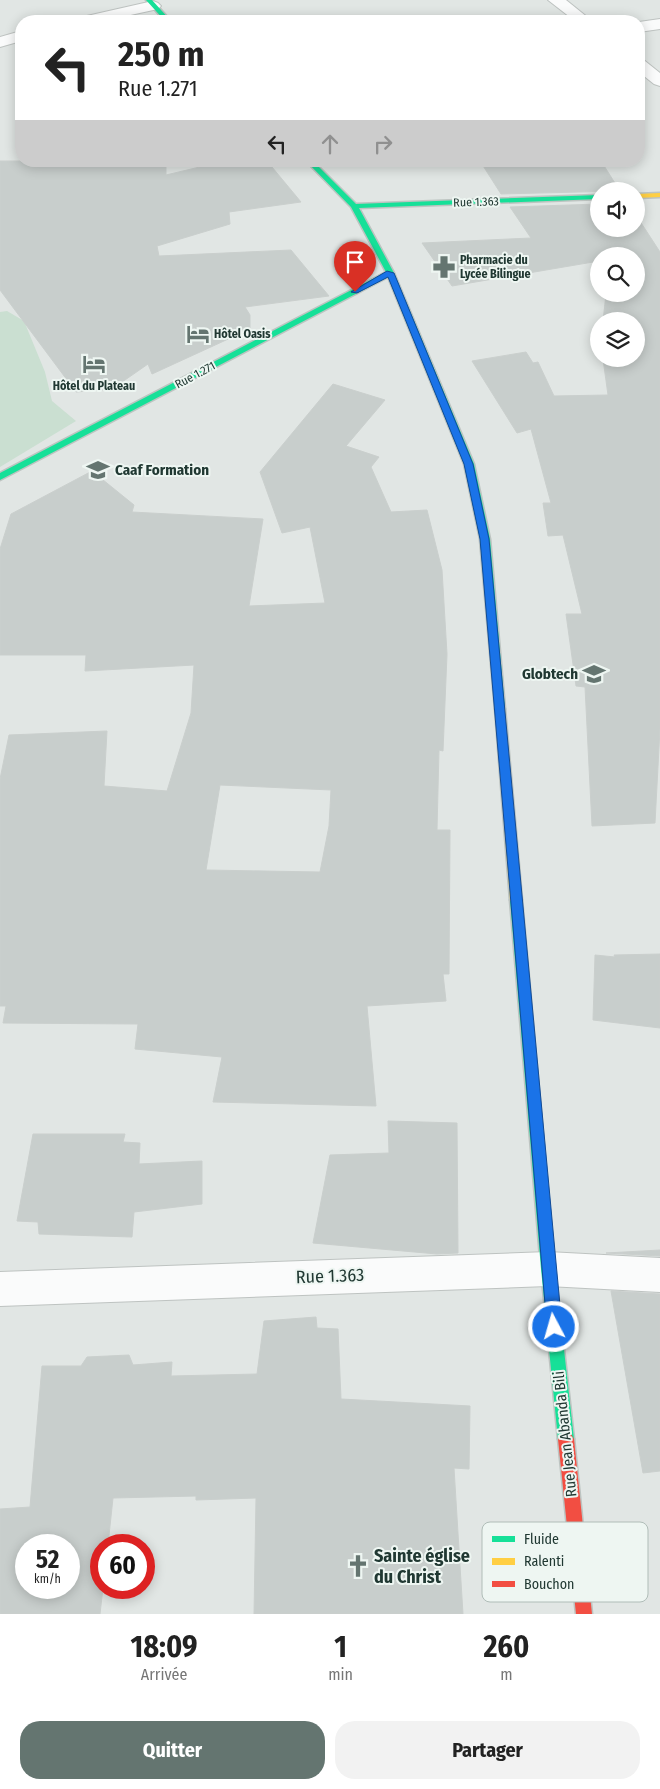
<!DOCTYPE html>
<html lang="fr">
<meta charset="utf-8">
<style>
body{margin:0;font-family:"Fira Sans Condensed",sans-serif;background:#f2f2f2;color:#222;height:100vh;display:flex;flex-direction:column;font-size:19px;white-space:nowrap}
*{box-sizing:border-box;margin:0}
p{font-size:16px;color:#767676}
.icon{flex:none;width:28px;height:28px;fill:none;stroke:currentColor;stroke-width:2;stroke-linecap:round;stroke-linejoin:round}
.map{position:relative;height:1614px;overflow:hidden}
.sheet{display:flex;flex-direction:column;background:#fff;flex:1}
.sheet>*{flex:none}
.guide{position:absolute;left:15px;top:15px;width:630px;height:152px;border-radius:20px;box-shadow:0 2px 12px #0003;background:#fff;color:#222;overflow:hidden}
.controls{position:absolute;left:590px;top:182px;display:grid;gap:10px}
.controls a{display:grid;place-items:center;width:55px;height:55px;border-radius:50%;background:#fff;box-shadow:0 2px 12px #0003;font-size:25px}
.speed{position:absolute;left:15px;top:1534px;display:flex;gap:10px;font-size:25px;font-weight:700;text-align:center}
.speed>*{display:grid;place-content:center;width:65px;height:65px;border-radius:50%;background:#fff;box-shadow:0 2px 12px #0003;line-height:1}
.speed small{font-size:12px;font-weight:400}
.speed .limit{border:8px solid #d22;background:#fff;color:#111}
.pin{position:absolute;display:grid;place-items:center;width:42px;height:42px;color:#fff;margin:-51px -21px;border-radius:50% 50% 50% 0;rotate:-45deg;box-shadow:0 0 5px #0007}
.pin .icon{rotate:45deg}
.me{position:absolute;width:55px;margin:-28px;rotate:354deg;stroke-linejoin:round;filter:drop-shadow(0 0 4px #0008)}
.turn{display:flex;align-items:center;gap:18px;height:105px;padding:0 20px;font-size:22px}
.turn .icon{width:65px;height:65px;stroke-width:2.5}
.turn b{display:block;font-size:35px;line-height:42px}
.lanes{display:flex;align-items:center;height:48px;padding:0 20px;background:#0003;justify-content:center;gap:25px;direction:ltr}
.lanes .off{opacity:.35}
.eta{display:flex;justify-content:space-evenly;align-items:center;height:85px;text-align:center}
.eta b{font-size:30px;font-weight:700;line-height:35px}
.button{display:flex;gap:10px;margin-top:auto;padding:10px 20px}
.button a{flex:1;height:58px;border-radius:20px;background:#647570;color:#fff;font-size:20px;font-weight:700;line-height:58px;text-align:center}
.button a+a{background:#f2f2f2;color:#222}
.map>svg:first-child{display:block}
.green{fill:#cadfd1}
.building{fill:#c8cecc;stroke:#cacfcd;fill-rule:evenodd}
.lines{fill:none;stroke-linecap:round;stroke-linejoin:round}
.street-casing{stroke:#bec3c1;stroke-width:2}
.fast-casing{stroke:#bdc4c1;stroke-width:3}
.slow-casing{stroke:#bdc4c1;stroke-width:3}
.jam-casing{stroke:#bdc4c1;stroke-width:3}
.street{fill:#fafbfb;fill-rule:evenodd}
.fast{fill:#16e098;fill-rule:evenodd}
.slow{fill:#ffcf43;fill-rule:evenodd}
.jam{fill:#f24e42;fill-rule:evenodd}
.route{fill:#1a73e8;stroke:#114b97}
.labels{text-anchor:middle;stroke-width:4;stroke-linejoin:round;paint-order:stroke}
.far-street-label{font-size:12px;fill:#203832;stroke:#eef6f2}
.far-poi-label{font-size:12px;font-weight:bold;fill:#203832;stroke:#eef6f2;text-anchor:start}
.poi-label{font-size:15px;font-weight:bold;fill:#203832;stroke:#eef6f2;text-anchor:start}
.street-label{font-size:15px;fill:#203832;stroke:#eef6f2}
.near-street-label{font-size:18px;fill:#203832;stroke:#eef6f2}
.near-poi-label{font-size:18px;font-weight:bold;fill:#203832;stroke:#eef6f2;text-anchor:start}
.key{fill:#eef6f2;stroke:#b0bdb8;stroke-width:1}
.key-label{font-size:14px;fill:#203832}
</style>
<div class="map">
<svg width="660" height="1614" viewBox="0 0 660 1614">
<rect width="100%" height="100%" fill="#e1e6e4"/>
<!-- green -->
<path class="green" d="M 7,311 L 24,321 L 45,372 L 52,401 L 76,421 L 0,467 L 0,312 Z"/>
<!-- building -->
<path class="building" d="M 0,161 L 166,161 L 166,175 L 225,161 L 229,164 L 242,161 L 267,161 L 301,202 L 229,212 L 230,224 L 157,246 L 159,256 L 291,250 L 329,296 L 245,307 L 250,315 L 250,329 L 152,374 L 148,364 L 112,389 L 76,392 L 0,290 Z
M 480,161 L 601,161 L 620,191 L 501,194 Z
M 599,204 L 599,229 L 636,229 L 636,215 L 660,252 L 660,729 L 655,823 L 592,826 L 585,687 L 576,686 L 566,614 L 582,614 L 563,535 L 548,536 L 543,503 L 551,503 L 531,429 L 517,433 L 472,361 L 526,352 L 533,363 L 538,362 L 554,396 L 608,395 L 603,359 L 636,359 L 636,321 L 603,321 L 606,294 L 636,294 L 636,256 L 599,256 L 599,261 L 452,286 L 422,243 L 531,238 L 510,207 Z
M 333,384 L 385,400 L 346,446 L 379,457 L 371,467 L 391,512 L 427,510 L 442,570 L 447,654 L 443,751 L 439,750 L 437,830 L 450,830 L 449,974 L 443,974 L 446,1001 L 367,1006 L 376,1106 L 213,1102 L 222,1057 L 135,1049 L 138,1024 L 3,1023 L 6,1006 L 0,1006 L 0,779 L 9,735 L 107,731 L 104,786 L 167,791 L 191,713 L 194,665 L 85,671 L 86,655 L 0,655 L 0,549 L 11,514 L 92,471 L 134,505 L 132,512 L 263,519 L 249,606 L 325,603 L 310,527 L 282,533 L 260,472 ZM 220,785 L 331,790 L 329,826 L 320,872 L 206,870 Z
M 660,954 L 660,1028 L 593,1020 L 595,955 L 615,957 L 614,955 Z
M 388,1121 L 457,1123 L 458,1253 L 437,1254 L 313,1243 L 330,1155 L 389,1153 Z
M 33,1134 L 125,1134 L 123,1142 L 140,1143 L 139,1164 L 202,1161 L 202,1204 L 134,1212 L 132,1237 L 39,1234 L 38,1222 L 17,1221 Z
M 660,1250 L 660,1256 L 606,1253 Z
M 611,1291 L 660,1294 L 660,1471 L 643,1473 Z
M 316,1317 L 317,1328 L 338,1329 L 341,1399 L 470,1406 L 469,1469 L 454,1468 L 463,1614 L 254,1614 L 256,1498 L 196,1500 L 196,1496 L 113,1498 L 108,1545 L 101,1545 L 101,1588 L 103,1588 L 100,1614 L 0,1614 L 0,1509 L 30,1507 L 42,1366 L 81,1366 L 87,1357 L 129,1355 L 133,1365 L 172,1362 L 171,1376 L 257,1374 L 264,1321 ZM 26,1545 L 69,1545 L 69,1588 L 26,1588 Z"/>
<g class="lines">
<defs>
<path id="street" d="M 548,0 L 566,0 L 592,21 L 575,21 Z
M 153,1 L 158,3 L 161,6 L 158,9 L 103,21 L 75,21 L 78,18 Z
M 660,19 L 660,29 L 639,32 L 639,22 Z
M 21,31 L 21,41 L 0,47 L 0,37 Z
M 639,59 L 645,61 L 660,73 L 660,86 L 654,84 L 639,72 Z
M 548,1252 L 660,1258 L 660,1292 L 548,1286 L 0,1306 L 0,1272 Z"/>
<path id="fast" d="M 146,0 L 152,0 L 171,21 L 165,21 Z
M 306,161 L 313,161 L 356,204 L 599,195 L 599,199 L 359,208 L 394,273 L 474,464 L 490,539 L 505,709 L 504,712 L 496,712 L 495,709 L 480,539 L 464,464 L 388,277 L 0,480 L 0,473 L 386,272 L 351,207 Z
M 516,895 L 520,897 L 522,900 L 555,1269 L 574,1439 L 571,1444 L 566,1447 L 561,1444 L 558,1439 L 541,1269 L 510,900 L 512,897 Z"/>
<path id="slow" d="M 660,193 L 660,197 L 636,198 L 636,194 Z
M 500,705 L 505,709 L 522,900 L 520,903 L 516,905 L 512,903 L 510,900 L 495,709 Z"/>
<path id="jam" d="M 566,1431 L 571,1434 L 574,1439 L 592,1614 L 576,1614 L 558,1439 L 561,1434 Z"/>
</defs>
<!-- street casing -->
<use href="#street" class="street-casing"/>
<!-- fast casing -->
<use href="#fast" class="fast-casing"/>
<!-- slow casing -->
<use href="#slow" class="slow-casing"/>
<!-- jam casing -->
<use href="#jam" class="jam-casing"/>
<!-- street -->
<use href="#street" class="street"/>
<!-- fast -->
<use href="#fast" class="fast"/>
<!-- slow -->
<use href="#slow" class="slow"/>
<!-- jam -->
<use href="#jam" class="jam"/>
</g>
<!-- route -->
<path class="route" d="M 387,271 L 394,273 L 473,464 L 489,539 L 562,1327 L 559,1332 L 554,1334 L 549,1332 L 547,1327 L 480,539 L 464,464 L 388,277 L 357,293 L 351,292 Z"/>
<!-- icons -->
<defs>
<symbol id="pharmacy-bare" viewBox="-9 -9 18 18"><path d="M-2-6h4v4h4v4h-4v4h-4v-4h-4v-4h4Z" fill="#647570" stroke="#eef6f2" stroke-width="2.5" paint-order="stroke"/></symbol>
<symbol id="hotel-bare" viewBox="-9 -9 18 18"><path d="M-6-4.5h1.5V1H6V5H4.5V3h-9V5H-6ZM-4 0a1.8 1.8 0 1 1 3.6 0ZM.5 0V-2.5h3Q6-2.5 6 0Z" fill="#647570" stroke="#eef6f2" stroke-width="2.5" paint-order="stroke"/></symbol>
<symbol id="university-bare" viewBox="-9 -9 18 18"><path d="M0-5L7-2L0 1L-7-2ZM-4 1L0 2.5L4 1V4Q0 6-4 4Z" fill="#647570" stroke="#eef6f2" stroke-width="2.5" paint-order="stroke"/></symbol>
<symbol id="church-bare" viewBox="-9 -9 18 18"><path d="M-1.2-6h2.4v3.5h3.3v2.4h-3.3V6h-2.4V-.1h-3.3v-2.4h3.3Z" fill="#647570" stroke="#eef6f2" stroke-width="2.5" paint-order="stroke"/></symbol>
</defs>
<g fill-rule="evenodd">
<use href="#pharmacy-bare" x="428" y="251" width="32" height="32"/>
<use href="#hotel-bare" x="182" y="318" width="32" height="32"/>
<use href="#hotel-bare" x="78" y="348" width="32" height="32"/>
<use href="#university-bare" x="82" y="454" width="32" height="32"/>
<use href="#university-bare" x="578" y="658" width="32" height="32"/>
<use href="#church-bare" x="342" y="1550" width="32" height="32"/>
</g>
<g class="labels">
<!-- far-street labels -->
<g class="far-street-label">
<text transform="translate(476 202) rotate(-2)" y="4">Rue 1.363</text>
<text transform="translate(195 375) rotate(-28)" y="4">Rue 1.271</text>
</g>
<!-- far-poi labels -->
<g class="far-poi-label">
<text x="460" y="264">Pharmacie du<tspan x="460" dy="14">Lycée Bilingue</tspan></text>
<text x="214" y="338">Hôtel Oasis</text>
<text x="94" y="390" text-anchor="middle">Hôtel du Plateau</text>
</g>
<!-- poi labels -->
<g class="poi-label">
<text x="115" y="475">Caaf Formation</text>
<text x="578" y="679" text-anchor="end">Globtech</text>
</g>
<!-- street labels -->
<g class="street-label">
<text transform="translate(565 1434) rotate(-96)" y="5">Rue Jean Abanda Bili</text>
</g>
<!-- near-street labels -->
<g class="near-street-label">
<text transform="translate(330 1276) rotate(-2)" y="6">Rue 1.363</text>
</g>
<!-- near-poi labels -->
<g class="near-poi-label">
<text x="374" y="1562">Sainte église<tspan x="374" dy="21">du Christ</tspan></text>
</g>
</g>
<!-- legend -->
<rect x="482" y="1522" width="166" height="80" rx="8" class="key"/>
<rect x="492" y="1536" width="23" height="6" fill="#16e098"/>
<rect x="492" y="1558" width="23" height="7" fill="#ffcf43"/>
<rect x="492" y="1581" width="23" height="6" fill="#f24e42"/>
<g class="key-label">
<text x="524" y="1544">Fluide</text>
<text x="524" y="1566">Ralenti</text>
<text x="524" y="1589">Bouchon</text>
</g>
</svg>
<div class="controls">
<a><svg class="icon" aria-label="sound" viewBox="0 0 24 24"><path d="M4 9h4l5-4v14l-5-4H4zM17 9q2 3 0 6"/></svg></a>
<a><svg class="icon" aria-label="search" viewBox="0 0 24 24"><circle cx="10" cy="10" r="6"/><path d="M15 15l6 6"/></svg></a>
<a><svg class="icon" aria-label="layers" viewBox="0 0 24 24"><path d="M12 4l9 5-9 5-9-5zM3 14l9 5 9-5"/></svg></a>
</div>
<div class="speed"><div>52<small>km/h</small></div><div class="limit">60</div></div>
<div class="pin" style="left:355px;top:292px;background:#d93025"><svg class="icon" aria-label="arrive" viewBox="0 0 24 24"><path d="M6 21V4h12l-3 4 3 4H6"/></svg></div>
<svg class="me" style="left:554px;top:1327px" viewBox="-20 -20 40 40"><circle r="17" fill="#1a73e8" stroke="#fff" stroke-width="3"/><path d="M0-11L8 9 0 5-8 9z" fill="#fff"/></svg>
<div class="guide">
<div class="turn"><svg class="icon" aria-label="left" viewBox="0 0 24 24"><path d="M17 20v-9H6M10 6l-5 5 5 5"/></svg><div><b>250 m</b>Rue 1.271</div></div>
<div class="lanes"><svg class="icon" aria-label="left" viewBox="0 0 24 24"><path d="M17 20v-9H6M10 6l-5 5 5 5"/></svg><svg class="icon off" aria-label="ahead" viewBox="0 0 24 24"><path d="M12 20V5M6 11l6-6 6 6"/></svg><svg class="icon off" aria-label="right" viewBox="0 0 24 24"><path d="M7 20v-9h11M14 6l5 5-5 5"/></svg></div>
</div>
</div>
<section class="sheet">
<div class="eta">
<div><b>18:09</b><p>Arrivée</p></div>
<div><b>1</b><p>min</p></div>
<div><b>260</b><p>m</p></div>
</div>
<div class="button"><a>Quitter</a><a>Partager</a></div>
</section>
